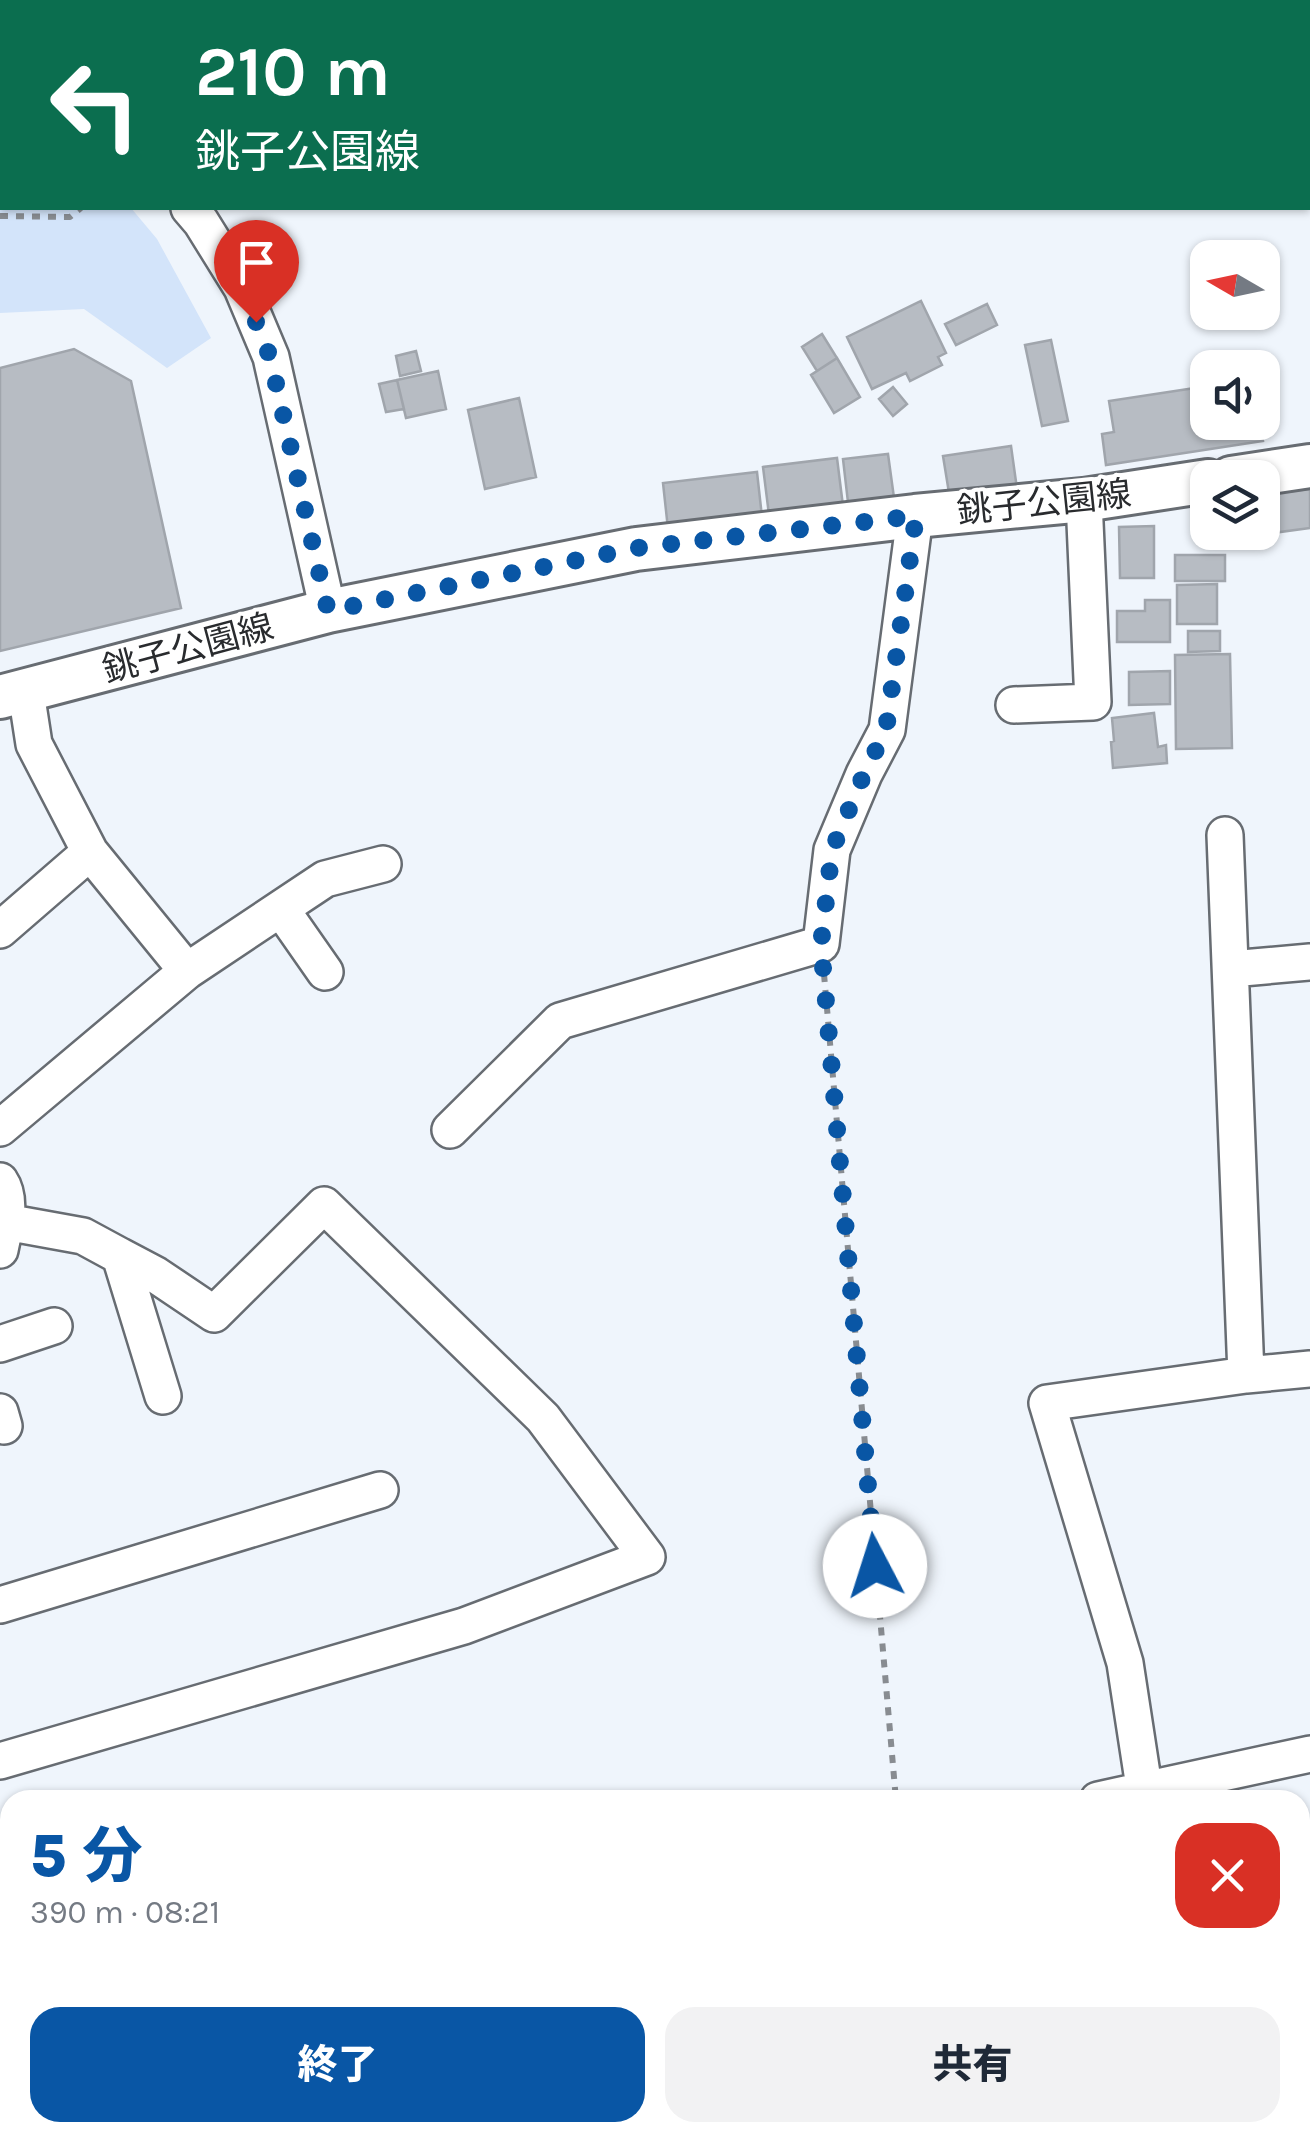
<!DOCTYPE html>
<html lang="ja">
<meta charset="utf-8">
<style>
body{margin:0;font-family:Karla,"Noto Sans JP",sans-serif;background:#f2f2f3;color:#1f2937;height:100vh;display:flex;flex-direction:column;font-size:38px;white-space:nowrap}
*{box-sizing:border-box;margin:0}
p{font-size:32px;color:#747a83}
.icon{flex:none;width:55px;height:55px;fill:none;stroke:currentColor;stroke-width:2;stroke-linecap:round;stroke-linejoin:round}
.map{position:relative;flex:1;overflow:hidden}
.side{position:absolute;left:0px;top:1790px;width:1310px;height:352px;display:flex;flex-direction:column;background:#fff;border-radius:30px 30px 0 0;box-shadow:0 2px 8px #0004}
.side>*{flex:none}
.hud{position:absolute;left:0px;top:0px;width:1310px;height:210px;box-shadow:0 2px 8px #0004;background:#0b6e4f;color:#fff;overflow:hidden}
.needle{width:65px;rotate:279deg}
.fabs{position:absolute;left:1190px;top:240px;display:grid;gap:20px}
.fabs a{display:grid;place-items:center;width:90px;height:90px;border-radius:20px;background:#fff;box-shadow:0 2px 8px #0004;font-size:50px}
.pin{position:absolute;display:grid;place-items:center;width:85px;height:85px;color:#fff;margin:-102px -42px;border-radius:50% 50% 50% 0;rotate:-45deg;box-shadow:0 0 10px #0007}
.pin .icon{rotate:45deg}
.me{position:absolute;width:110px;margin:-55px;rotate:355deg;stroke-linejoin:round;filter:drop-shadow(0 0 8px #0008)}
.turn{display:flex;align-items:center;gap:35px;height:210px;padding:0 30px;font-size:45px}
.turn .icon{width:130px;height:130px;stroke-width:2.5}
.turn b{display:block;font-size:70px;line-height:85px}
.round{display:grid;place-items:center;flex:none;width:105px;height:105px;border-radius:30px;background:#f2f2f3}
.headline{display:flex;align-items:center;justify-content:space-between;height:170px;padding:0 30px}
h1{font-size:60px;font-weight:800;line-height:75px;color:#0956a5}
.action{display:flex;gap:20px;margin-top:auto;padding:20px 30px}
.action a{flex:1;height:115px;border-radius:30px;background:#0956a5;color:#fff;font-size:40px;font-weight:800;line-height:115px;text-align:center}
.action a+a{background:#f2f2f3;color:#1f2937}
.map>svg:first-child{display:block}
.green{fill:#d3e4fa}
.building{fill:#b7bcc3;stroke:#a0a5ac;stroke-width:2.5}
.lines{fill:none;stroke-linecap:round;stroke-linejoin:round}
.minor-casing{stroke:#676c72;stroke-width:40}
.major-casing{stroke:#676c72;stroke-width:48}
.path{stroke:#888c91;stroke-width:6;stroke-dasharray:8 8;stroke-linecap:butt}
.minor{stroke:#fff;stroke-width:35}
.major{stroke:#fff;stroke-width:42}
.route{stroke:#0956a5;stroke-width:18;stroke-dasharray:0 32.4}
.labels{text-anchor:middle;stroke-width:8;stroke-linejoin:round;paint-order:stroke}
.street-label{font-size:35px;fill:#292b2e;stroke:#fff}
</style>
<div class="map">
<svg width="1310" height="2142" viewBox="0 0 1310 2142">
<rect width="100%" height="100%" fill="#eff5fc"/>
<!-- green -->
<path class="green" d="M 0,72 L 2,75 L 2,208 L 131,208 L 157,239 L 211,338 L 167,368 L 84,309 L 0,313 Z"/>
<!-- building -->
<path class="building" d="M 921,301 L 946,353 L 938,357 L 942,365 L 910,381 L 906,373 L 872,389 L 847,337 Z
M 987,304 L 997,325 L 956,345 L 945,324 Z
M 822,334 L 837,358 L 817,371 L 802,347 Z
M 1051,340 L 1068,421 L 1042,426 L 1025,345 Z
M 74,349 L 131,381 L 181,608 L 0,651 L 0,368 Z
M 416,351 L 421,371 L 400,376 L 396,356 Z
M 837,358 L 860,397 L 834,413 L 811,375 Z
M 438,371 L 446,409 L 406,418 L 397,380 Z
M 397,380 L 404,409 L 386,412 L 379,384 Z
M 1208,386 L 1208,422 L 1260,422 L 1263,441 L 1106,465 L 1102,434 L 1114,432 L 1109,401 Z
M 893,387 L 907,404 L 893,416 L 879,399 Z
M 519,398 L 536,477 L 485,489 L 468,410 Z
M 1011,446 L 1017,489 L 950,499 L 943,456 Z
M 888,454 L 895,505 L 849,511 L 843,459 Z
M 837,458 L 843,506 L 769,515 L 763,467 Z
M 757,472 L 762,517 L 668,529 L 663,483 Z
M 1310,489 L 1310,528 L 1258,535 L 1257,532 L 1262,532 L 1262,501 L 1277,499 L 1276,493 Z
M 1154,526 L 1154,578 L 1120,578 L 1119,527 Z
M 1175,555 L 1225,555 L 1225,581 L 1175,581 Z
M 1217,584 L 1217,624 L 1177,624 L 1177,585 Z
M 1145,600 L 1170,600 L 1170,642 L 1117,642 L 1117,611 L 1145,611 Z
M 1188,631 L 1220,631 L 1220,651 L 1188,652 Z
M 1230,654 L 1232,748 L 1176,749 L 1175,655 Z
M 1170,671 L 1170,704 L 1129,705 L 1129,672 Z
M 1154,713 L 1158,747 L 1166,745 L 1167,763 L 1113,768 L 1111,742 L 1114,741 L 1112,718 Z"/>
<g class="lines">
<defs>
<path id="minor" d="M 0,15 L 2,17
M 189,208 L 201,222 L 242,288 L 271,357 L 328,611
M 26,692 L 34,744 L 90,852 L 187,971
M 1014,705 L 1093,702 L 1084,500
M 1225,835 L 1246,1375
M 281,909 L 325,972
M 0,930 L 90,852
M 1231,969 L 1310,962
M 0,1128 L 187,971 L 325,879 L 383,864
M 450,1130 L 560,1021 L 821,944 L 832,850 L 864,774 L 887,730 L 915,516
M 0,1181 C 13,1200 4,1229 0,1250
M 0,1221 L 83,1236 L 120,1256 L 163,1396
M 0,1344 L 54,1326
M 0,1412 L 4,1426
M 0,1605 L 380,1490
M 0,1761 L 464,1626 L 647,1557 L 543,1418 L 324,1205 L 214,1314 L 156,1275 L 120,1256
M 1098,1800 L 1310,1754
M 1146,1800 L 1125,1663 L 1047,1403 L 1246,1375 L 1310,1369
M 1300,1947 L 1310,1940
M 0,2091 L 10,2089
M 1073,2132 L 1079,2142
M 643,2142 L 673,2132
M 996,2142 L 1033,2132
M 1285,2142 L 1291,2141"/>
<path id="major" d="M 1231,478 L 1310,466
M 0,697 L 328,611 L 636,549 L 915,516 L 1084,500 L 1208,481"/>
</defs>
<!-- minor casing -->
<use href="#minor" class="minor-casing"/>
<!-- major casing -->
<use href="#major" class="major-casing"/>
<!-- path -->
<path class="path" d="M 0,216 L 70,217 L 81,208
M 824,974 L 896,1800"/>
<!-- minor -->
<use href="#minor" class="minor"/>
<!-- major -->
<use href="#major" class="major"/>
</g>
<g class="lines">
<!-- route -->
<path class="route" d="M 256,322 L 270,357 L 328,611 L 636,548 L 916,516 L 886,730 L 864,774 L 832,850 L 821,944 L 875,1566"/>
</g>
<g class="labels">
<!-- street labels -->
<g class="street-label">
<text transform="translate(1044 502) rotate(-6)" y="12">銚子公園線</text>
<text transform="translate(188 648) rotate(-15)" y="12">銚子公園線</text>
</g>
</g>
</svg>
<div class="fabs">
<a><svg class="needle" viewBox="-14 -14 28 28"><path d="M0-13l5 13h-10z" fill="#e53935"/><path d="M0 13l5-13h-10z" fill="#747a83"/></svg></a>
<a><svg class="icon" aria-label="sound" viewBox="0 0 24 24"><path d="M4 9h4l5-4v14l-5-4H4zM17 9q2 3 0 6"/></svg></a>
<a><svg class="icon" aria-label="layers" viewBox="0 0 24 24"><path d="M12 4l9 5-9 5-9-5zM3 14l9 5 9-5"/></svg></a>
</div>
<div class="pin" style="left:256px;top:322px;background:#d93025"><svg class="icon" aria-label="arrive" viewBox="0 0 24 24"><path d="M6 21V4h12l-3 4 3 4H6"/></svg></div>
<svg class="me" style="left:875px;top:1566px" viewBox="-20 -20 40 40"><circle r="19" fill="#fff"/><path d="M0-13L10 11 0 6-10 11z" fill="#0956a5"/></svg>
<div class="hud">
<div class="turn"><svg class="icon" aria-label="left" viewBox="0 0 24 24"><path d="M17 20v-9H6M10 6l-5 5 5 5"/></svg><div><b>210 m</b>銚子公園線</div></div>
</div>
<section class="side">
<div class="headline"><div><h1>5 分</h1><p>390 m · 08:21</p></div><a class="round" style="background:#d93025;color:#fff"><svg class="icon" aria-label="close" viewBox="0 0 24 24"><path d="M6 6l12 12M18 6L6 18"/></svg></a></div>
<div class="action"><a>終了</a><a>共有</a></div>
</section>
</div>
